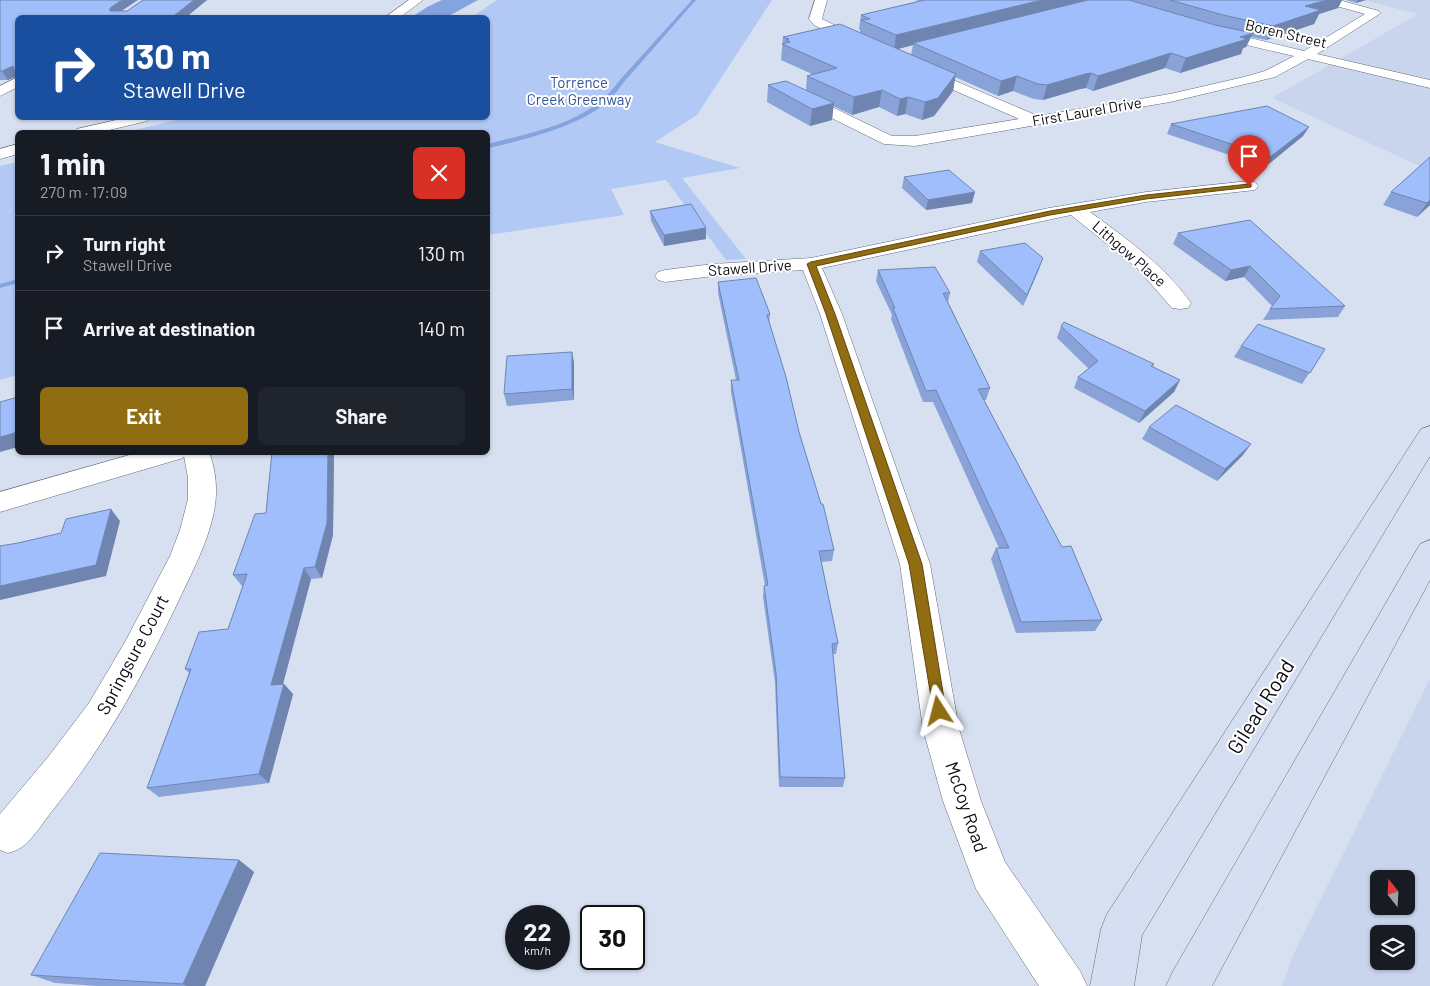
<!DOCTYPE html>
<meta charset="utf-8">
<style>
body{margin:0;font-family:Barlow,sans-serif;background:#20242c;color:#f1f3f6;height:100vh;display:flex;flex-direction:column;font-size:19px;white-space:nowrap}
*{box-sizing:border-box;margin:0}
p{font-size:16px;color:#9ea1a6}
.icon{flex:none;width:28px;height:28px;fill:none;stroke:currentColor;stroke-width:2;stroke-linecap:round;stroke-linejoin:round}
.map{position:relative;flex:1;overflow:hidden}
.details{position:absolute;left:15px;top:130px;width:475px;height:325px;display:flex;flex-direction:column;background:#171b24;border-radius:8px;box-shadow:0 1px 4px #0004}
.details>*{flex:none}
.guide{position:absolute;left:15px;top:15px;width:475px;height:105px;border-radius:8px;box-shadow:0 1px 4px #0004;background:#1a4fa0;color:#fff;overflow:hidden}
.needle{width:32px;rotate:342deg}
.buttons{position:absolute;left:1370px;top:870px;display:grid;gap:10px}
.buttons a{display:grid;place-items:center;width:45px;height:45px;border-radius:8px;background:#171b24;box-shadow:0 1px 4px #0004;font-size:25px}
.speed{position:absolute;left:505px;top:905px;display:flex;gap:10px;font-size:25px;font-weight:700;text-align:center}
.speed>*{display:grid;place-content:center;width:65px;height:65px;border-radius:50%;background:#171b24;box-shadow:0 1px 4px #0004;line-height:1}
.speed small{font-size:12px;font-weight:400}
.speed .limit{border:2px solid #111;border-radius:8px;background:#fff;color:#111}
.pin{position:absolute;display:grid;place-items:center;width:42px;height:42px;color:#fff;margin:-51px -21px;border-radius:50% 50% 50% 0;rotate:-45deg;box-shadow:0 0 5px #0007}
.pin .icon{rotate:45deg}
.me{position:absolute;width:55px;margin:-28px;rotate:351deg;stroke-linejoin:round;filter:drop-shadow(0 0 4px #0008)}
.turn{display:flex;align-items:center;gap:18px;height:105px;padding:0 25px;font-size:22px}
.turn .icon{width:65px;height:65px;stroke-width:2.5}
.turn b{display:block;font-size:35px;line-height:42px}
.round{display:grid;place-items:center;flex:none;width:52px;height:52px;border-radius:8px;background:#20242c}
.head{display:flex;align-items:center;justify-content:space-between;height:85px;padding:0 25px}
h1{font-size:30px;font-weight:700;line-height:38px}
.primary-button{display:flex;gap:10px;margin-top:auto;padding:10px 25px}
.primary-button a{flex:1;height:58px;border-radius:8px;background:#906c12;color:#fff;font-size:20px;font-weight:700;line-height:58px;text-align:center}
.primary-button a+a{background:#20242c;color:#f1f3f6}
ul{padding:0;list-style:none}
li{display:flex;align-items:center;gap:15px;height:75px;padding:0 25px;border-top:1px solid #363941}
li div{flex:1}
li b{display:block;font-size:19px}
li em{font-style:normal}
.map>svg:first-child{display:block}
.built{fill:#c9d5ed;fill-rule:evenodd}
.green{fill:#b2c9f5}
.water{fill:#85a3df}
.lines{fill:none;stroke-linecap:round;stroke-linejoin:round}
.stream{fill:#85a3df;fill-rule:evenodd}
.minor-casing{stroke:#636a79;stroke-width:1}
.secondary-casing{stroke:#636a79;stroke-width:1}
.minor{fill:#fff;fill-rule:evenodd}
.secondary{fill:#d6dff1;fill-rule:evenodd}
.wall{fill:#89a3d8;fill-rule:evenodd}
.shaded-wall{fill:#6f85b0}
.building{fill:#9fbefb;stroke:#6f85b0}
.route{fill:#906c12;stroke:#5e460c}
.labels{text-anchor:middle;stroke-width:4;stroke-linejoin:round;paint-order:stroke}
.far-street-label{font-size:15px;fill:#090b11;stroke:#fff}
.far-park-label{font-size:15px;fill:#33549c;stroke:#fff}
.street-label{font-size:18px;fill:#090b11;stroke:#fff}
.near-street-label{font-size:21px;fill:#090b11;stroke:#fff}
</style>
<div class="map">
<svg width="1430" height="986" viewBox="0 0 1430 986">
<rect width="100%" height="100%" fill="#d7e0f1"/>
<!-- built -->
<path class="built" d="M 1363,0 L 1430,0 L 1430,171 L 1272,98 L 1418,14 Z
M 1430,679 L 1430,986 L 1282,986 L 1294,953 ZM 1379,879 L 1406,879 L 1406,906 L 1379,906 ZM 1379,934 L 1406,934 L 1406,961 L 1379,961 Z"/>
<!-- green -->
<path class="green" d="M 497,0 L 772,0 L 697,115 L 655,142 L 740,168 L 682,178 L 746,259 L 726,260 L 666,180 L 611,189 L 624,215 L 488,235 L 488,132 L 127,132 L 184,118 L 488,118 L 488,18 L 472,17 Z
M 17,162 L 17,375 L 0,380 L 0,166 Z"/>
<!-- water -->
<path class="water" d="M 442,0 L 478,0 L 447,17 L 412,17 L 427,7 Z"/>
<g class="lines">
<!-- stream -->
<path class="stream" d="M 692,0 L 696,0 L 623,83 C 616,93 609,101 599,108 C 572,128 520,141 488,148 L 488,144 C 536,131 588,124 619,81 Z
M 18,279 L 18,283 L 0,288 L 0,284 Z"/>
<defs>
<path id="minor" d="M 409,0 L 423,0 L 399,18 L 384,18 Z
M 815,0 L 827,0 L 822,19 L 865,40 L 866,43 L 865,46 L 855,46 L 814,25 L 809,19 Z
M 1320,0 L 1339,0 L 1379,11 L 1381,13 L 1317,54 L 1430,80 L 1430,88 L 1308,59 L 1275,77 L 1170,102 L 915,146 L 884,144 L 795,100 L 793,97 L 795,94 L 805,94 L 892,136 L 915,136 L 1019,119 L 915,73 L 913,70 L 920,66 L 1038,116 L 1170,94 L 1244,77 L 1265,71 L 1294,56 L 1208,36 L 1206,33 L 1208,30 L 1212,29 L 1304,51 L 1365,14 L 1322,2 Z
M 18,77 L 18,87 L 0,96 L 0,86 Z
M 125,118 L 150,118 L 147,121 L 101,132 L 75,132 L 77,129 Z
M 18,144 L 18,154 L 0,159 L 0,149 Z
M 1249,181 L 1255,182 L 1258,186 L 1255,190 L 1146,202 L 1090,212 C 1126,238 1165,266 1191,303 L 1188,308 L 1180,309 L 1172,308 L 1137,268 L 1071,215 L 822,268 L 842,314 L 930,564 L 959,729 L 981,801 L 1005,862 L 1080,971 L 1087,986 L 1039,986 L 976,889 L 943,801 L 923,729 L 900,564 L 820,314 L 803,270 L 713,276 L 665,282 L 658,280 L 655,276 L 658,272 L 665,270 L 713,264 L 811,258 L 1049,208 L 1146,192 Z
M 140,452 L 209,452 C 217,473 218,495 213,516 C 206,547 190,576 177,604 C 141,679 108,740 56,806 C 46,818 34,838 22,847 C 18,850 12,852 8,853 L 0,850 L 0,814 L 48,757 L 89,703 L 125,642 L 170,556 L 180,530 L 188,499 L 188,478 L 184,456 L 183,458 L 0,512 L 0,492 Z"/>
<path id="secondary" d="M 1430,426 L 1430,456 L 1142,935 L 1134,986 L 1090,986 L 1101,929 L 1107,914 L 1421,429 Z
M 1430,540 L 1430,580 L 1212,986 L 1166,986 L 1173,971 L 1420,544 Z"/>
</defs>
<!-- minor casing -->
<use href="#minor" class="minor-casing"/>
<!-- secondary casing -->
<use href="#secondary" class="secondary-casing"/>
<!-- minor -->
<use href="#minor" class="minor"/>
<!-- secondary -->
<use href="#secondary" class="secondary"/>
</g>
<!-- wall -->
<path class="wall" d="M 0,0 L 127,11 L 143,0 L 207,0 L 185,18 L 16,76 L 8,80 L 0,80 Z
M 915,0 L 1342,0 L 1338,8 L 1319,14 L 1314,24 L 1266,40 L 1251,37 L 1246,47 L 1243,48 L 1241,54 L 1180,73 L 1165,68 L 1093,91 L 1086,88 L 1080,89 L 1043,100 L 1034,99 L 1013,91 L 998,96 L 955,77 L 953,91 L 934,116 L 922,120 L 905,114 L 897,116 L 879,107 L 852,115 L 833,106 L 832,120 L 810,126 L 767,102 L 768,85 L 806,90 L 807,76 L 812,74 L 781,60 L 783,37 L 860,32 L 860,30 L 859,29 L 861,15 L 919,1 ZM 913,45 L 911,55 L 898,49 Z
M 1346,0 L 1366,0 L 1356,3 Z
M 1171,124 L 1309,127 L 1303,136 L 1265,167 L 1167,134 Z
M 1430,157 L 1430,205 L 1417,217 L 1383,205 L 1391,192 Z
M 904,177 L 972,203 L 926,210 L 902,188 Z
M 650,211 L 706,228 L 706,239 L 664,246 L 651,221 Z
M 1178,233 L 1345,306 L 1338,317 L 1263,320 L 1272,306 L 1244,277 L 1225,281 L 1173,244 Z
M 980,251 L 1039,269 L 1023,306 L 977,262 Z
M 878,270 L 950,293 L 948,302 L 990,388 L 986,400 L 984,400 L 1062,547 L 1102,620 L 1095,631 L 1016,633 L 991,559 L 996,548 L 999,548 L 933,402 L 923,402 L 891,319 L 892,315 L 876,281 Z
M 718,282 L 770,314 L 769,323 L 799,432 L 834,550 L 832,561 L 821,562 L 838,643 L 836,654 L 833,654 L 845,778 L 843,787 L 779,787 L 775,683 L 763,597 L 764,586 L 765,586 L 731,392 L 731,380 L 736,380 L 718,293 Z
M 1061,326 L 1154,364 L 1153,367 L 1180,380 L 1174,392 L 1139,423 L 1074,388 L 1078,377 L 1089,369 L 1057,338 Z
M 1241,346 L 1325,349 L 1302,384 L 1234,357 Z
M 572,352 L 574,363 L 574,400 L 507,406 L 504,394 Z
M 1149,427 L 1243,455 L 1217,481 L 1142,439 Z
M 272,452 L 334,452 L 333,535 L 322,578 L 311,579 L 283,684 L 284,684 L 293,694 L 269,783 L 159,797 L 147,788 L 189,673 L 185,669 L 228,629 L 243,586 L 242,586 L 233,575 L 266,513 Z
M 239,860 L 254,872 L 205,986 L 97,986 L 55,983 L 31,975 Z"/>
<!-- shaded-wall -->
<path class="shaded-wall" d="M 122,0 L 138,0 L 114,16 L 110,11 L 110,8 Z
M 194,0 L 207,0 L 185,18 L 171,18 Z
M 1042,0 L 1094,0 L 913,43 L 913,45 L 894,50 L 896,35 Z
M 1327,0 L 1342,0 L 1338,8 L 1319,14 L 1314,24 L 1266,40 L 1273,26 L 1305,6 Z
M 1358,0 L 1366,0 L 1356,3 Z
M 1253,33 L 1246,47 L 1243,48 L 1241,54 L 1180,73 L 1186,58 Z
M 1171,53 L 1165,68 L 1093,91 L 1098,76 Z
M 13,66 L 18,76 L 8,80 L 2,71 Z
M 1091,73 L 1086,88 L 1080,89 L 1043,100 L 1047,85 L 1085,74 Z
M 956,74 L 953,91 L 934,116 L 922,120 L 925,102 Z
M 1017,76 L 1013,91 L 998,96 L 1001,81 Z
M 882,90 L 879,107 L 852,115 L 854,97 Z
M 908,97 L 905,114 L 897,116 L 900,99 Z
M 834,103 L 832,120 L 810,126 L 812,109 Z
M 1309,127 L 1303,136 L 1265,167 L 1270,157 Z
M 975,192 L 972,203 L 926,210 L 928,200 Z
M 1430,200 L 1430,205 L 1417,217 L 1427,203 Z
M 706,228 L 706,239 L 664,246 L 664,235 Z
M 1043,258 L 1039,269 L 1023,306 L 1027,295 Z
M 1250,266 L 1244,277 L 1225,281 L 1231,270 Z
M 572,352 L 574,363 L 574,400 L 572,389 Z
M 1180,380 L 1174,392 L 1139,423 L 1145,411 Z
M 18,432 L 18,447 L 0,452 L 0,437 Z
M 1251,444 L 1243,455 L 1217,481 L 1225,469 Z
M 328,452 L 334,452 L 333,535 L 322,578 L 315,567 Z
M 111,509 L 120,521 L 106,576 L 0,600 L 0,586 Z
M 304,568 L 311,579 L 280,695 L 271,685 Z
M 284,684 L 293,694 L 269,783 L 259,774 Z
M 239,860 L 254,872 L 205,986 L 187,986 L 183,984 Z"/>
<!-- building -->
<path class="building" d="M 0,0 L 122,0 L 110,8 L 110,11 L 127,11 L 143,0 L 194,0 L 171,18 L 18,18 L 18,81 L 13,66 L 2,71 L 0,71 Z
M 925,0 L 1042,0 L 896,35 L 861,20 L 870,19 L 861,15 Z
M 1088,0 L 1129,0 L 1215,25 L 1253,33 L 1240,37 L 1247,39 L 1186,58 L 1171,53 L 1098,76 L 1091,73 L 1085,74 L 1047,85 L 1038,84 L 1017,76 L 1001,81 L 913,43 Z
M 1170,0 L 1327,0 L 1305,6 L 1321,10 L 1273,26 L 1223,15 Z
M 840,24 L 956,74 L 938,98 L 925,102 L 908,97 L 900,99 L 882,90 L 854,97 L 807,76 L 837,68 L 782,44 L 790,42 L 786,40 L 789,39 L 783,37 Z
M 786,81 L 834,103 L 812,109 L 768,85 Z
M 1267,106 L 1309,127 L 1270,157 L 1171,124 Z
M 1430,157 L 1430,200 L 1427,203 L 1391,192 Z
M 949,170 L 975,192 L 928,200 L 904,177 Z
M 691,204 L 706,228 L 664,235 L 650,211 Z
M 1250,220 L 1345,306 L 1270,309 L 1280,296 L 1250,266 L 1231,270 L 1178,233 Z
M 1025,243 L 1043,258 L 1027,295 L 980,251 Z
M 935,267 L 950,293 L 943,293 L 990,388 L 978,389 L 1062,547 L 1071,546 L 1102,620 L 1021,622 L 996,548 L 1009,548 L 936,390 L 926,391 L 893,308 L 895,308 L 878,270 Z
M 756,278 L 770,314 L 767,315 L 786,377 L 799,432 L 821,504 L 823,504 L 834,550 L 819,551 L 838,643 L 832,644 L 845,778 L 780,777 L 776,673 L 764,586 L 768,585 L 731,380 L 739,380 L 718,282 Z
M 1064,322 L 1154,364 L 1151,366 L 1180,380 L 1145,411 L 1078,377 L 1098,361 L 1061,326 Z
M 1258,324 L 1325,349 L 1310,373 L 1241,346 Z
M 572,352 L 572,389 L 504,394 L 507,356 Z
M 18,397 L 18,432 L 0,437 L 0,402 Z
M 1176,405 L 1251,444 L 1225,469 L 1149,427 Z
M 272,452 L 328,452 L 327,523 L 315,567 L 304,568 L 271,685 L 284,684 L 259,774 L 147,788 L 191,669 L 185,669 L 199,632 L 228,629 L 247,574 L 233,575 L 255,514 L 266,513 Z
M 111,509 L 96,565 L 0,586 L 0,546 L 18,543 L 61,533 L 66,519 Z
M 100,853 L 239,860 L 183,984 L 31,975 Z"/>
<!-- route -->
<path class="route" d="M 1249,184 L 1251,184 L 1251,187 L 1146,199 L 1050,215 L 816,266 L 835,314 L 922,564 L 946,711 L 944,715 L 939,717 L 934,715 L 909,564 L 826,314 L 807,264 L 811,262 L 1050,211 L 1146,195 Z"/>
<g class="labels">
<!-- far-street labels -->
<g class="far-street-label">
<text transform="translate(1286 34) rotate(13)" y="5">Boren Street</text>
<text transform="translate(1087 112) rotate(-10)" y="5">First Laurel Drive</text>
<text transform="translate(1129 254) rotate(41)" y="5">Lithgow Place</text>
<text transform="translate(750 268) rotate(-4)" y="5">Stawell Drive</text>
</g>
<!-- far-park labels -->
<g class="far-park-label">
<text x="579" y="88">Torrence<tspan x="579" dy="17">Creek Greenway</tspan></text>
</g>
<!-- street labels -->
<g class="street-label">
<text transform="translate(133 655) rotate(-62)" y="6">Springsure Court</text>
<text transform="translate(966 807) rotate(71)" y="6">McCoy Road</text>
</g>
<!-- near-street labels -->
<g class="near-street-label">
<text transform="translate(1261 707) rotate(-58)" y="7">Gilead Road</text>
</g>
</g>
</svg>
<div class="buttons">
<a><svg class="needle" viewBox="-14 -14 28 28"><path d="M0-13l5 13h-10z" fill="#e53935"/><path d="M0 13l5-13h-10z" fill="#9ea1a6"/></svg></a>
<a><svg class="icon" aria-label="layers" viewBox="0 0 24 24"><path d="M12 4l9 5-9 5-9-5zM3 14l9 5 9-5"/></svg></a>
</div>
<div class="speed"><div>22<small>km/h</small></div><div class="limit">30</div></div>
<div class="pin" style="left:1249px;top:186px;background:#d93025"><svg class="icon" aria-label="arrive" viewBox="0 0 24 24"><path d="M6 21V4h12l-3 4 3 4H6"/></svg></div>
<svg class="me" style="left:939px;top:711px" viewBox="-20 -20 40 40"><path d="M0-17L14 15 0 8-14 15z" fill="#906c12" stroke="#fff" stroke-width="4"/></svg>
<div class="guide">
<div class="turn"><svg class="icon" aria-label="right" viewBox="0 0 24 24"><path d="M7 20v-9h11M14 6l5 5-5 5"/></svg><div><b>130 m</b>Stawell Drive</div></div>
</div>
<section class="details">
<div class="head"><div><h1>1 min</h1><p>270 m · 17:09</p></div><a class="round" style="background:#d93025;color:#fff"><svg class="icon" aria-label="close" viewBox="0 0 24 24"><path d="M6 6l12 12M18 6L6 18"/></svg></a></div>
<ul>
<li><svg class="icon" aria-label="right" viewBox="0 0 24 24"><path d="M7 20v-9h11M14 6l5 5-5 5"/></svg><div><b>Turn right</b><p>Stawell Drive</p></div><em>130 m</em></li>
<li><svg class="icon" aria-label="arrive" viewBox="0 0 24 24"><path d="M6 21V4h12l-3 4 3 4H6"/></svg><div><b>Arrive at destination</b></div><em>140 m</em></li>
</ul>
<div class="primary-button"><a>Exit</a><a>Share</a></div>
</section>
</div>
